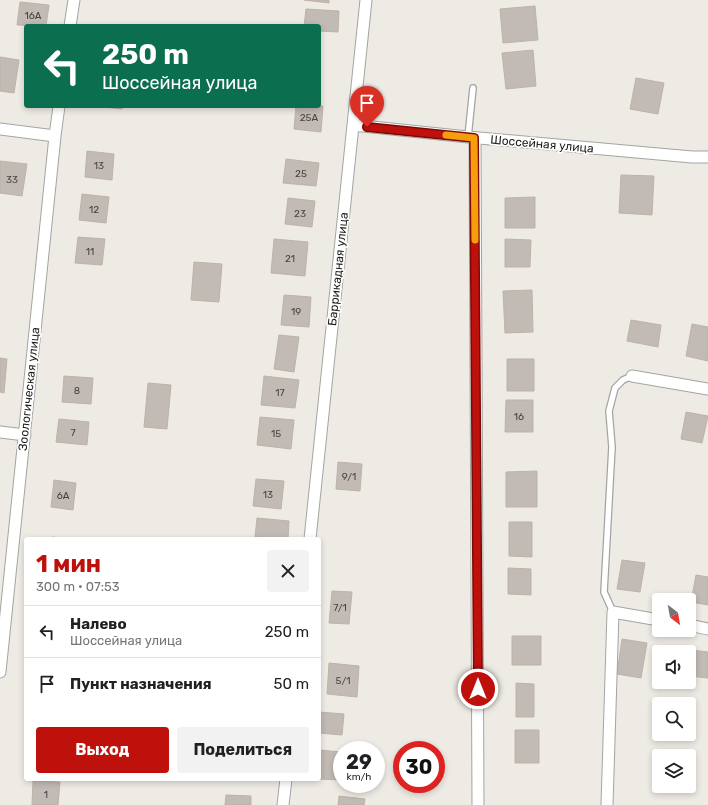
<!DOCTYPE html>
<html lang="ru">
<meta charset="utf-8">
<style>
body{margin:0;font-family:Rubik,sans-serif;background:#f2f2f2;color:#202124;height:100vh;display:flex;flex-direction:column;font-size:15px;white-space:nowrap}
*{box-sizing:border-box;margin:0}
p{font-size:13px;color:#757577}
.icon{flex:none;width:22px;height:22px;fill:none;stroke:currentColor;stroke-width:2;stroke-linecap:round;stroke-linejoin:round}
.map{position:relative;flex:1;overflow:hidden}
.details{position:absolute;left:24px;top:537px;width:297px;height:244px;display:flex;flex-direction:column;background:#fff;border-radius:4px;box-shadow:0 2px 6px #0003}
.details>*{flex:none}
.top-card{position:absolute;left:24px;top:24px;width:297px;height:84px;border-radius:4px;box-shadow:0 2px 6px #0003;background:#0b6e4f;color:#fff;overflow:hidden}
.needle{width:26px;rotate:149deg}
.buttons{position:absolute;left:652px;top:593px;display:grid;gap:8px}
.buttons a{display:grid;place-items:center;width:44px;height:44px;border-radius:4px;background:#fff;box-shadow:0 2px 6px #0003;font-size:20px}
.speed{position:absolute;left:333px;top:741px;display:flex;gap:8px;font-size:20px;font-weight:700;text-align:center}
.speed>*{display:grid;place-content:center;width:52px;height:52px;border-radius:50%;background:#fff;box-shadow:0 2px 6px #0003;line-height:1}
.speed small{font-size:10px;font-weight:400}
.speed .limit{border:6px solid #d22;background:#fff;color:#111}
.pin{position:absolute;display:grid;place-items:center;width:34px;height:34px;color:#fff;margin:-41px -17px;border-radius:50% 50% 50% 0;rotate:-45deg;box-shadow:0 0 4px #0007}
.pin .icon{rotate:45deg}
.me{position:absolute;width:44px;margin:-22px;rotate:0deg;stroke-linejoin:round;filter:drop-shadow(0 0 3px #0008)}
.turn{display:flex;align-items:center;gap:14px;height:84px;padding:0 12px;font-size:18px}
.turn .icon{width:52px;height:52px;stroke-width:2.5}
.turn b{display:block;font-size:28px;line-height:34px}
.round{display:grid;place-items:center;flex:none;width:42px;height:42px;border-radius:4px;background:#f2f2f2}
.overview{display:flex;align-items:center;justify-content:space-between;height:68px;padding:0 12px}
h1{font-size:24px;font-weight:700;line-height:30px;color:#be110c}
.cta{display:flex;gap:8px;margin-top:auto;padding:8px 12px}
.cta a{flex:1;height:46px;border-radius:4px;background:#be110c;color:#fff;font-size:16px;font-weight:700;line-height:46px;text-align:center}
.cta a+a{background:#f2f2f2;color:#202124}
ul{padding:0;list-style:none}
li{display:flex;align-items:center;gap:12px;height:52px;padding:0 12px;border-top:1px solid #e0e0e0}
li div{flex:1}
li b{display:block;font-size:15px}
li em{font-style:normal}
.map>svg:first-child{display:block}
.building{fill:#c2bab4;stroke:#bfb2a7}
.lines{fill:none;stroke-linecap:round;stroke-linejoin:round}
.service-casing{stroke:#a4a4a4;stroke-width:8}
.minor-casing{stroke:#a4a4a4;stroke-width:13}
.service{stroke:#fff;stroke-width:5.5}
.minor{stroke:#fff;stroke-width:11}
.route-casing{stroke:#7c0b08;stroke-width:10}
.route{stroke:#be110c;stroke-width:7}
.slow{stroke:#f59e0b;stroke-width:7}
.labels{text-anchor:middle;stroke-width:3.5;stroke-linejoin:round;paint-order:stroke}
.number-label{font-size:10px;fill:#464443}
.street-label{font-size:12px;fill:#1d1d1d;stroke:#fff}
</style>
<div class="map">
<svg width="708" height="805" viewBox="0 0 708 805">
<rect width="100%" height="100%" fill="#eeebe4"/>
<!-- building -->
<path class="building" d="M 304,0 L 329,0 L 329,3 Z
M 20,2 L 49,5 L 46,26 L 17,25 Z
M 535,6 L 538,40 L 503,43 L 500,9 Z
M 306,9 L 339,11 L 338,32 L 319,31 L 319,26 L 304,26 Z
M 533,50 L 536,86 L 506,89 L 502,53 Z
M 0,57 L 19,60 L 14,93 L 0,91 Z
M 636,78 L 664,83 L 658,114 L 630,109 Z
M 95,106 L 122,106 L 122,109 Z
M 296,106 L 323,106 L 321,132 L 294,129 Z
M 87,151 L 114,154 L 112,180 L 85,177 Z
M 286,159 L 319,163 L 316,186 L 283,183 Z
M 0,161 L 27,164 L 22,196 L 0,193 Z
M 621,175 L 654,176 L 652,215 L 619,213 Z
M 82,194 L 109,197 L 106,223 L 79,220 Z
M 535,197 L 535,228 L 505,228 L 505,198 Z
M 288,198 L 315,201 L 312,227 L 285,224 Z
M 78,237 L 105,239 L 102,265 L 75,263 Z
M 274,239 L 308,242 L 305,276 L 271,273 Z
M 505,239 L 531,240 L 530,267 L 505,267 Z
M 194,262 L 222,264 L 219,302 L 191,300 Z
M 532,290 L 533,332 L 505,333 L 503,291 Z
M 284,295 L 311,297 L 309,327 L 281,325 Z
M 631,320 L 661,325 L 658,347 L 627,341 Z
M 692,324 L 708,327 L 708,361 L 686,356 Z
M 279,335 L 299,337 L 294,372 L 274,369 Z
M 0,358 L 7,359 L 4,393 L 0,392 Z
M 507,359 L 534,359 L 534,391 L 507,391 Z
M 64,376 L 93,378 L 91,404 L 62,402 Z
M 264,376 L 299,380 L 295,408 L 261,405 Z
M 148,383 L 171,385 L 167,429 L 144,427 Z
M 506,400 L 533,400 L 533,432 L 505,432 Z
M 686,412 L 708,416 L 702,443 L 681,439 Z
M 260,417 L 294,420 L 291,449 L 257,445 Z
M 59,419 L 89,422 L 87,445 L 56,442 Z
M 338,462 L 362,464 L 360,491 L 336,489 Z
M 537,471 L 537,507 L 506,507 L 506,472 Z
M 256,479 L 284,481 L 281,509 L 253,506 Z
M 54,480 L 76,483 L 73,510 L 51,507 Z
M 257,518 L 289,521 L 288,539 L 255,537 Z
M 509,522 L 532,522 L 532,557 L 509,556 Z
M 52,537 L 72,539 L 52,539 Z
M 622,560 L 645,563 L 640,592 L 617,589 Z
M 508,568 L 531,569 L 531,595 L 508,594 Z
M 696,575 L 708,577 L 708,605 L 691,602 Z
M 332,591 L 352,592 L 349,624 L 329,623 Z
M 512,636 L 541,636 L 541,665 L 512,665 Z
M 622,639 L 647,643 L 641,678 L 617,674 Z
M 692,650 L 708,652 L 708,678 L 689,676 Z
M 329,663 L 359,666 L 357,697 L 327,694 Z
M 516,683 L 534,684 L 534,717 L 516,717 Z
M 319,712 L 344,714 L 342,735 L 319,733 Z
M 515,730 L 539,730 L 539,763 L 515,763 Z
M 319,750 L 342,752 L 342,780 L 319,779 Z
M 33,781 L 60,782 L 58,805 L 32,805 Z
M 226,795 L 251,796 L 251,805 L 225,805 Z
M 339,796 L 365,799 L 364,805 L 338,805 Z"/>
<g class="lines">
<defs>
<path id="service" d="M 468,137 L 473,88
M 613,612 L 604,592 L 612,447 L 609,411 L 615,388 L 623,380 L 632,376"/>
<path id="minor" d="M 70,26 L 74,0
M 353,125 L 468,137 L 692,157 L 708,157
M 0,129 L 55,136
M 475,138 L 478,805
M 632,376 L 708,389
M 0,432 L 25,435
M 310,539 L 366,0
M 689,625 L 708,629
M 0,672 L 55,136 L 59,106
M 283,805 L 286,779
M 607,805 L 613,612 L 659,620"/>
</defs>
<!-- service casing -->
<use href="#service" class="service-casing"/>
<!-- minor casing -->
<use href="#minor" class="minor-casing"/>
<!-- service -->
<use href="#service" class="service"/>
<!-- minor -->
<use href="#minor" class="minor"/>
</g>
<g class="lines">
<defs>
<path id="route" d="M 367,127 L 474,138 L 478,689"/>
</defs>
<!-- route casing -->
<use href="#route" class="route-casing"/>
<!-- route -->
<use href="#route" class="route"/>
<!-- slow -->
<path class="slow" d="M 446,135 L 474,138 L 475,240"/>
</g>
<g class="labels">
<!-- number labels -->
<g class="number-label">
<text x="33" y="19">16А</text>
<text x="309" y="121">25А</text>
<text x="99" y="169">13</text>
<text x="301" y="177">25</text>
<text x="12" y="183">33</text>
<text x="94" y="213">12</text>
<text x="300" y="217">23</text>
<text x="90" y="255">11</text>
<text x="290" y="262">21</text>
<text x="296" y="315">19</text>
<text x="77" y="394">8</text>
<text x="280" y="396">17</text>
<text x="519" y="420">16</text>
<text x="73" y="436">7</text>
<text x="276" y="437">15</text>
<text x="349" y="480">9/1</text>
<text x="268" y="498">13</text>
<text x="63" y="499">6А</text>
<text x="340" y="611">7/1</text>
<text x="343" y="684">5/1</text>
<text x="46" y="798">1</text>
</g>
<!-- street labels -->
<g class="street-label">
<text transform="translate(542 144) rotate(5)" y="4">Шоссейная улица</text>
<text transform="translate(338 269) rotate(-84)" y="4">Баррикадная улица</text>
<text transform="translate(29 389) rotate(-84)" y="4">Зоологическая улица</text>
</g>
</g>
</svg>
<div class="buttons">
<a><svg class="needle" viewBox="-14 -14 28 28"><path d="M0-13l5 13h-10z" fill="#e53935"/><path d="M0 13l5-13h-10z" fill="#757577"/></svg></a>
<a><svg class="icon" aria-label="sound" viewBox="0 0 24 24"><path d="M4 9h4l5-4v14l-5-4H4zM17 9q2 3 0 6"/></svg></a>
<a><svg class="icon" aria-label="search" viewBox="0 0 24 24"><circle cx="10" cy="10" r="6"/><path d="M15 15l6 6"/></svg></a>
<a><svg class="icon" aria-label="layers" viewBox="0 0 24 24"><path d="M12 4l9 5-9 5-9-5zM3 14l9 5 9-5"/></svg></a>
</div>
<div class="speed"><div>29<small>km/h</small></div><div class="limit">30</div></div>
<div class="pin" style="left:367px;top:127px;background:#d93025"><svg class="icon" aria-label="arrive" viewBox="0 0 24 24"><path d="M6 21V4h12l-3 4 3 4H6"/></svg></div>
<svg class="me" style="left:478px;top:689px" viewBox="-20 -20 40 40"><circle r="17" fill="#be110c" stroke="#fff" stroke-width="3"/><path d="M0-11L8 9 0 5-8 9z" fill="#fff"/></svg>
<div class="top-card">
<div class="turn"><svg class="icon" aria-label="left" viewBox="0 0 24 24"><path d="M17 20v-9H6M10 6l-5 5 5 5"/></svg><div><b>250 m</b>Шоссейная улица</div></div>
</div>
<section class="details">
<div class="overview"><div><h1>1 мин</h1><p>300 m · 07:53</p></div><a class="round"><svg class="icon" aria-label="close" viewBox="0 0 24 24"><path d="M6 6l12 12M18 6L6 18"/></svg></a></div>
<ul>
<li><svg class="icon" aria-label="left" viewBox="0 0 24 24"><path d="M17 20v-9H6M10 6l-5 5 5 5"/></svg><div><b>Налево</b><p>Шоссейная улица</p></div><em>250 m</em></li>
<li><svg class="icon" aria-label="arrive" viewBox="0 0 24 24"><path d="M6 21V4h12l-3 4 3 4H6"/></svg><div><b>Пункт назначения</b></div><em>50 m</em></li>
</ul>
<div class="cta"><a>Выход</a><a>Поделиться</a></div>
</section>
</div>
